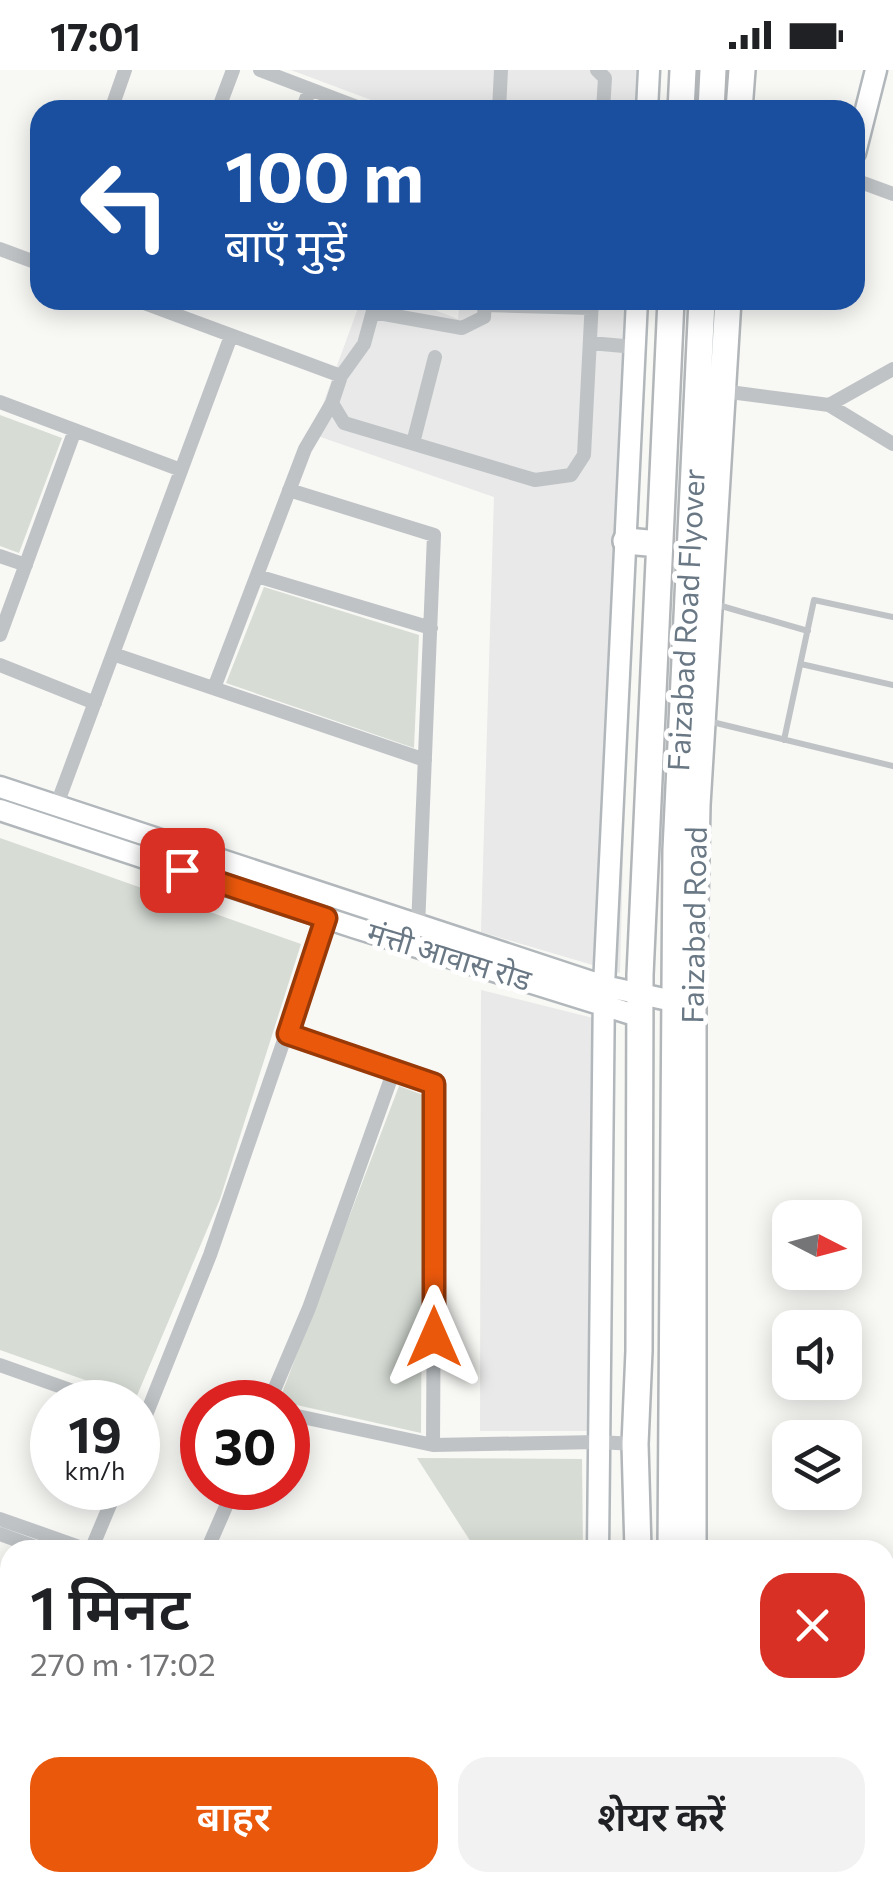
<!DOCTYPE html>
<html lang="hi">
<meta charset="utf-8">
<style>
body{margin:0;font-family:Commissioner,"Noto Sans Devanagari",sans-serif;background:#f2f2f2;color:#202124;height:100vh;display:flex;flex-direction:column;font-size:38px;white-space:nowrap}
*{box-sizing:border-box;margin:0}
p{font-size:32px;color:#757577}
.icon{flex:none;width:55px;height:55px;fill:none;stroke:currentColor;stroke-width:2;stroke-linecap:round;stroke-linejoin:round}
.map{position:relative;flex:1;overflow:hidden}
.side{position:absolute;left:0px;top:1470px;width:895px;height:352px;display:flex;flex-direction:column;background:#fff;border-radius:30px 30px 0 0;box-shadow:0 5px 25px #0003}
.side>*{flex:none}
.hud{position:absolute;left:30px;top:30px;width:835px;height:210px;border-radius:30px;box-shadow:0 5px 25px #0003;background:#1a4fa0;color:#fff;overflow:hidden}
.needle{width:65px;rotate:96deg}
.tools{position:absolute;left:772px;top:1130px;display:grid;gap:20px}
.tools a{display:grid;place-items:center;width:90px;height:90px;border-radius:20px;background:#fff;box-shadow:0 5px 25px #0003;font-size:50px}
.speed{position:absolute;left:30px;top:1310px;display:flex;gap:20px;font-size:50px;font-weight:700;text-align:center}
.speed>*{display:grid;place-content:center;width:130px;height:130px;border-radius:50%;background:#fff;box-shadow:0 5px 25px #0003;line-height:1}
.speed small{font-size:25px;font-weight:400}
.speed .limit{border:15px solid #d22;background:#fff;color:#111}
.pin{position:absolute;display:grid;place-items:center;width:85px;height:85px;color:#fff;margin:-42px;border-radius:20px;box-shadow:0 5px 15px #0006}
.me{position:absolute;width:110px;margin:-55px;rotate:0deg;stroke-linejoin:round;filter:drop-shadow(0 0 8px #0008)}
.turn{display:flex;align-items:center;gap:35px;height:210px;padding:0 30px;font-size:45px}
.turn .icon{width:130px;height:130px;stroke-width:2.5}
.turn b{display:block;font-size:70px;line-height:85px}
.round{display:grid;place-items:center;flex:none;width:105px;height:105px;border-radius:30px;background:#f2f2f2}
.headline{display:flex;align-items:center;justify-content:space-between;height:170px;padding:0 30px}
h1{font-size:60px;font-weight:600;line-height:75px}
.cta{display:flex;gap:20px;margin-top:auto;padding:20px 30px}
.cta a{flex:1;height:115px;border-radius:30px;background:#ea580c;color:#fff;font-size:40px;font-weight:600;line-height:115px;text-align:center}
.cta a+a{background:#f2f2f2;color:#202124}
.status{display:flex;justify-content:space-between;align-items:center;height:70px;padding:0 50px;background:#fff;direction:ltr}
.status svg{height:28px;fill:currentColor}
.map>svg:first-child{display:block}
.built{fill:#e8e9e8}
.green{fill:#d7dcd5}
.lines{fill:none;stroke-linecap:round;stroke-linejoin:round}
.secondary-casing{stroke:#b1b7bb;stroke-width:25}
.highway-casing{stroke:#b2b6b9;stroke-width:30}
.lane{stroke:#bfc3c6;stroke-width:6}
.street{stroke:#bfc3c6;stroke-width:14}
.secondary{stroke:#fff;stroke-width:20}
.highway{stroke:#fff;stroke-width:25}
.route-casing{stroke:#983908;stroke-width:25}
.route{stroke:#ea580c;stroke-width:18}
.labels{text-anchor:middle;stroke-width:10;stroke-linejoin:round;paint-order:stroke}
.street-label{font-size:30px;fill:#697884;stroke:#fff}
</style>
<div class="status"><b>17:01</b><svg viewBox="0 0 49 12"><path d="M0 12V9h3v3zM5 12V6h3v6zM10 12V3h3v9zM15 12V0h3v12zM26 1h20v11H26zM47 4h2v5h-2z"/></svg></div>
<div class="map">
<svg width="893" height="1822" viewBox="0 0 893 1822">
<rect width="100%" height="100%" fill="#f8f8f5"/>
<!-- built -->
<path class="built" d="M 291,0 L 661,0 L 659,40 L 398,40 Z
M 361,230 L 409,230 L 458,249 L 460,230 L 646,230 L 632,454 L 620,903 L 481,862 L 494,427 L 312,364 Z
M 481,920 L 597,949 L 590,1361 L 480,1361 Z
M 478,1813 L 589,1813 L 589,1822 L 478,1822 Z"/>
<!-- green -->
<path class="green" d="M 0,345 L 62,368 L 19,483 L 0,476 Z
M 264,517 L 419,565 L 414,678 L 226,613 Z
M 0,768 L 301,874 L 220,1129 L 136,1328 L 0,1280 Z
M 399,1016 L 423,1025 L 421,1363 L 279,1331 Z
M 417,1388 L 582,1389 L 583,1480 L 476,1480 Z
M 194,1813 L 356,1813 L 382,1822 L 191,1822 Z"/>
<g class="lines">
<defs>
<path id="secondary" d="M 647,40 L 649,0
M 855,83 L 876,0
M 0,717 L 604,916 L 673,931
M 0,740 L 353,857 L 641,947
M 598,1480 L 604,916 L 637,230
M 596,1822 L 596,1812"/>
<path id="highway" d="M 681,40 L 683,0
M 711,40 L 713,0
M 739,40 L 742,0
M 626,471 L 659,474
M 638,1480 L 635,1374 L 639,1281 L 640,905 L 671,230
M 671,1480 L 676,780 L 702,230
M 693,1480 L 693,935 L 697,735 L 728,230
M 643,1812 L 643,1822
M 668,1822 L 668,1812
M 691,1822 L 691,1812"/>
</defs>
<!-- secondary casing -->
<use href="#secondary" class="secondary-casing"/>
<!-- highway casing -->
<use href="#highway" class="highway-casing"/>
<!-- lane -->
<path class="lane" d="M 718,535 L 808,561
M 801,594 L 893,615
M 708,651 L 893,696
M 784,670 L 814,530 L 893,547"/>
<!-- street -->
<path class="street" d="M 260,0 L 365,40
M 597,0 L 605,8 L 603,40
M 111,40 L 125,0
M 218,40 L 233,0
M 302,40 L 310,19
M 499,40 L 501,0
M 855,110 L 893,124
M 0,179 L 40,194
M 136,230 L 341,306
M 485,235 L 592,238
M 373,242 L 462,258 L 484,247 L 485,230
M 590,273 L 635,277
M 722,321 L 829,335 L 893,374
M 0,332 L 181,400
M 332,333 L 344,353 L 535,410 L 571,405 L 584,385 L 592,230
M 829,335 L 893,299
M 413,373 L 435,287
M 289,420 L 434,465 L 418,857
M 0,486 L 26,495
M 257,506 L 431,558
M 0,565 L 75,360
M 113,584 L 425,690
M 0,595 L 95,633
M 214,618 L 305,379 L 332,333 L 341,306 L 364,274 L 376,230
M 56,737 L 231,266
M 288,964 L 435,1014 L 433,1375
M 0,1295 L 104,1332
M 269,1332 L 309,1238 L 394,1000
M 288,1344 L 433,1375 L 598,1372 L 635,1374
M 138,1365 L 210,1185 L 326,848
M 0,1449 L 88,1480
M 0,1464 L 44,1480
M 91,1480 L 117,1418
M 207,1480 L 234,1418
M 885,1645 L 893,1651
M 0,1722 L 10,1695
M 390,1812 L 414,1821
M 73,1822 L 77,1812
M 181,1822 L 184,1812"/>
<!-- secondary -->
<use href="#secondary" class="secondary"/>
<!-- highway -->
<use href="#highway" class="highway"/>
</g>
<g class="lines">
<defs>
<path id="route" d="M 182,800 L 326,848 L 288,964 L 434,1014 L 434,1267"/>
</defs>
<!-- route casing -->
<use href="#route" class="route-casing"/>
<!-- route -->
<use href="#route" class="route"/>
</g>
<g class="labels">
<!-- street labels -->
<g class="street-label">
<text transform="translate(687 550) rotate(-87)" y="10">Faizabad Road Flyover</text>
<text transform="translate(695 855) rotate(-89)" y="10">Faizabad Road</text>
<text transform="translate(449 887) rotate(17)" y="10">मंत्ती आवास रोड</text>
</g>
</g>
</svg>
<div class="tools">
<a><svg class="needle" viewBox="-14 -14 28 28"><path d="M0-13l5 13h-10z" fill="#e53935"/><path d="M0 13l5-13h-10z" fill="#757577"/></svg></a>
<a><svg class="icon" aria-label="sound" viewBox="0 0 24 24"><path d="M4 9h4l5-4v14l-5-4H4zM17 9q2 3 0 6"/></svg></a>
<a><svg class="icon" aria-label="layers" viewBox="0 0 24 24"><path d="M12 4l9 5-9 5-9-5zM3 14l9 5 9-5"/></svg></a>
</div>
<div class="speed"><div>19<small>km/h</small></div><div class="limit">30</div></div>
<div class="pin" style="left:182px;top:800px;background:#d93025"><svg class="icon" aria-label="arrive" viewBox="0 0 24 24"><path d="M6 21V4h12l-3 4 3 4H6"/></svg></div>
<svg class="me" style="left:434px;top:1267px" viewBox="-20 -20 40 40"><path d="M0-17L14 15 0 8-14 15z" fill="#ea580c" stroke="#fff" stroke-width="4"/></svg>
<div class="hud">
<div class="turn"><svg class="icon" aria-label="left" viewBox="0 0 24 24"><path d="M17 20v-9H6M10 6l-5 5 5 5"/></svg><div><b>100 m</b>बाएँ मुड़ें</div></div>
</div>
<section class="side">
<div class="headline"><div><h1>1 मिनट</h1><p>270 m · 17:02</p></div><a class="round" style="background:#d93025;color:#fff"><svg class="icon" aria-label="close" viewBox="0 0 24 24"><path d="M6 6l12 12M18 6L6 18"/></svg></a></div>
<div class="cta"><a>बाहर</a><a>शेयर करें</a></div>
</section>
</div>
